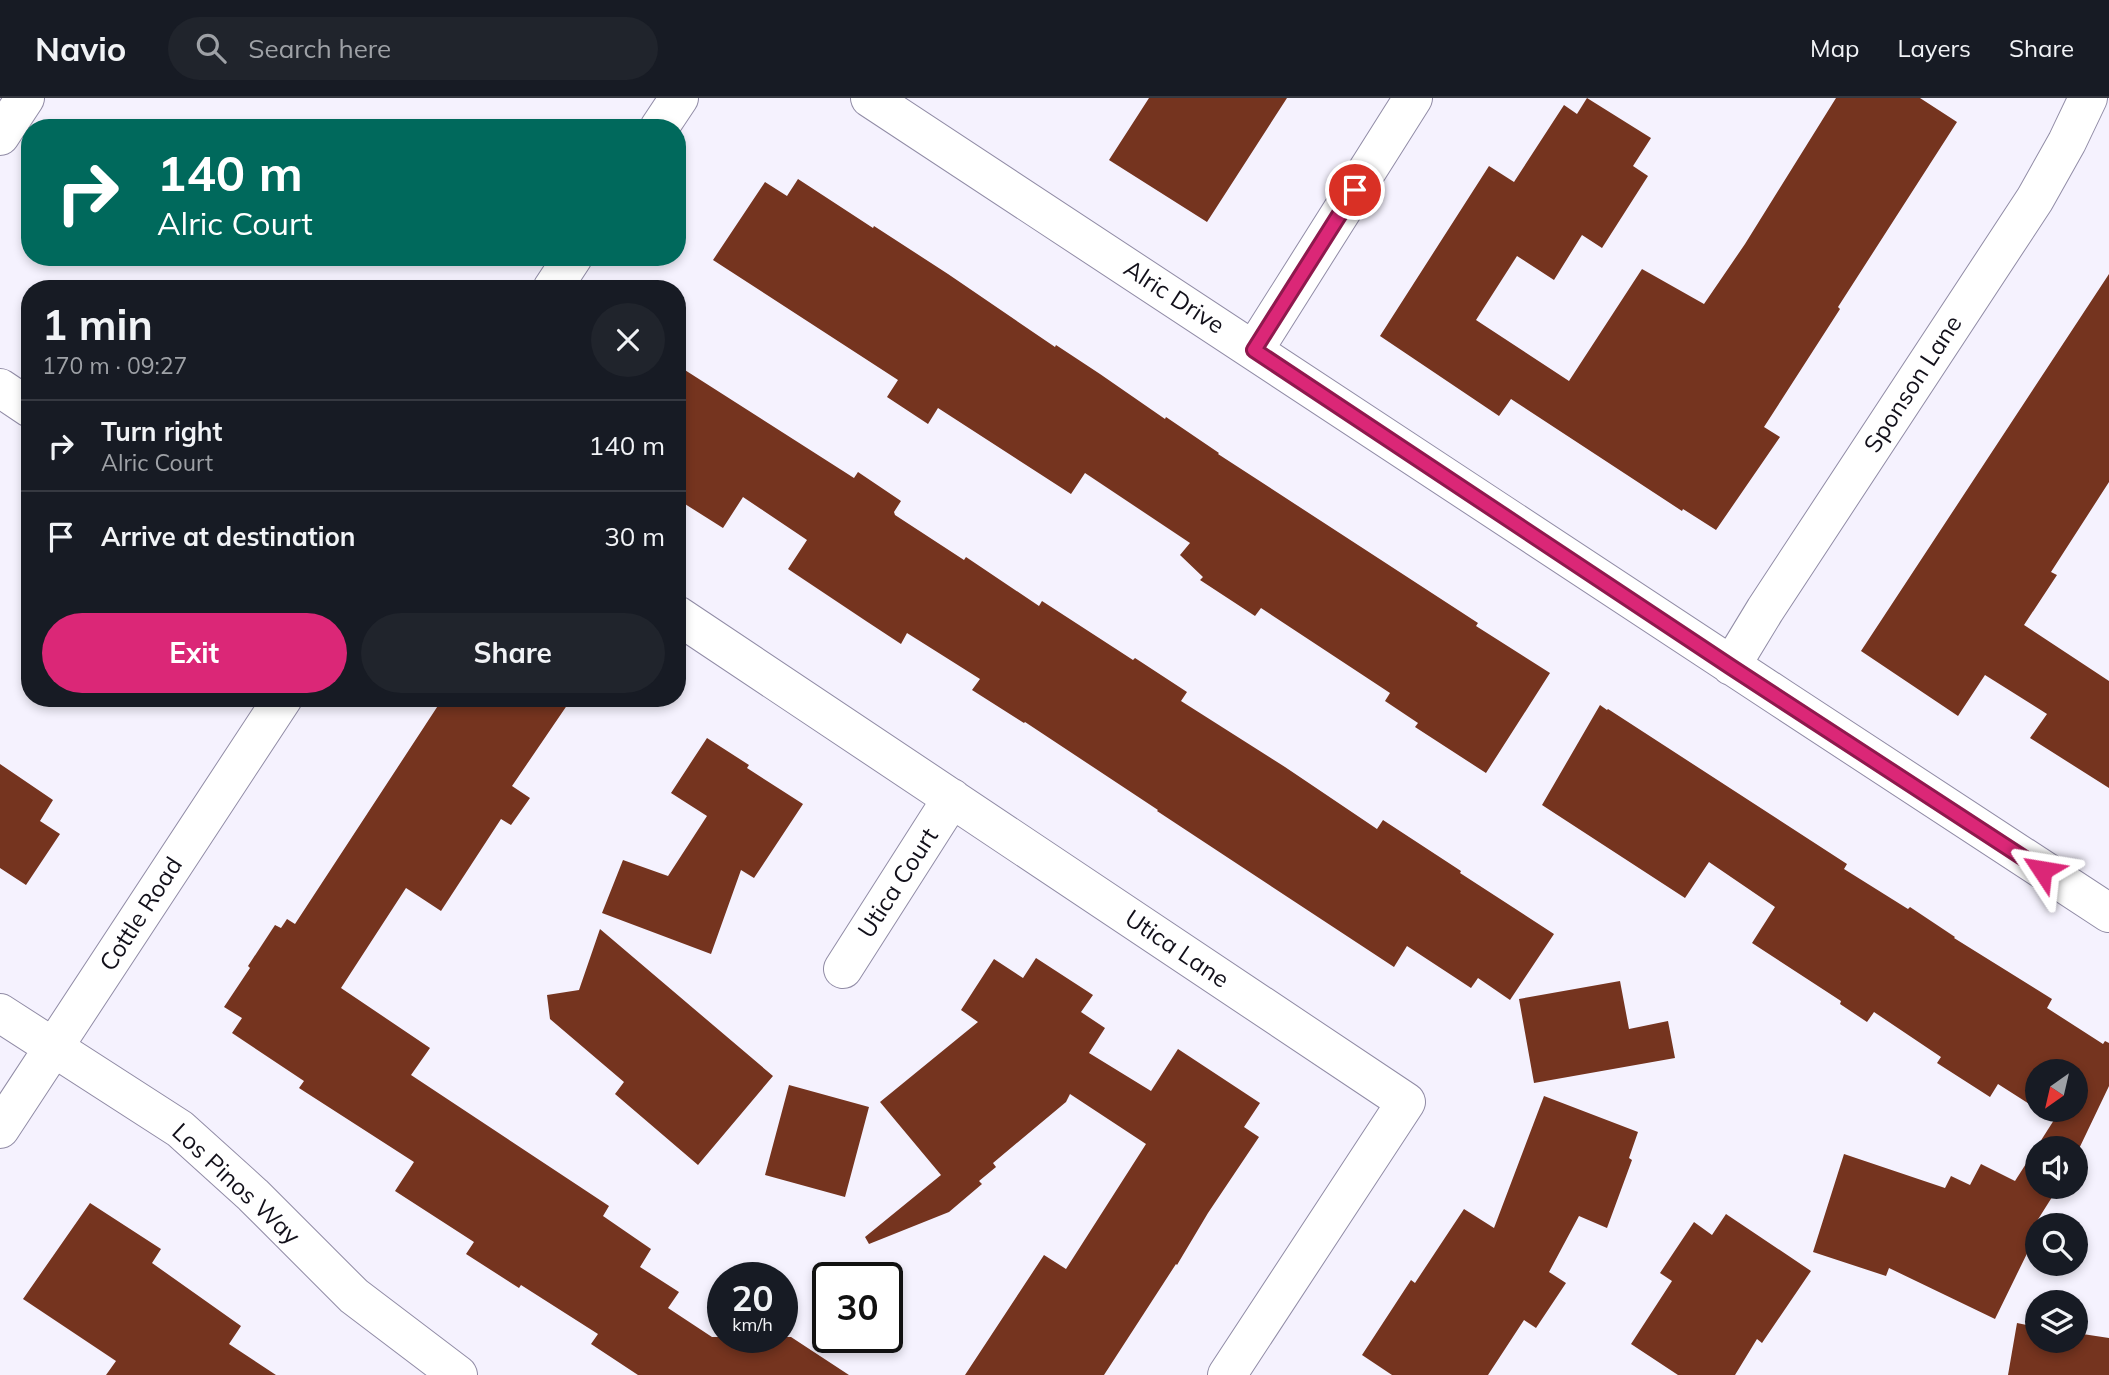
<!DOCTYPE html>
<meta charset="utf-8">
<style>
body{margin:0;font-family:Mulish,sans-serif;background:#20242c;color:#f1f3f6;height:100vh;display:flex;flex-direction:column;font-size:26px;white-space:nowrap}
*{box-sizing:border-box;margin:0}
p{font-size:23px;color:#9ea1a6}
.icon{flex:none;width:38px;height:38px;fill:none;stroke:currentColor;stroke-width:2;stroke-linecap:round;stroke-linejoin:round}
.map{position:relative;flex:1;overflow:hidden}
.sheet{position:absolute;left:21px;top:182px;width:665px;height:427px;display:flex;flex-direction:column;background:#171b24;border-radius:28px;box-shadow:0 4px 10px #0003}
.sheet>*{flex:none}
.top-card{position:absolute;left:21px;top:21px;width:665px;height:147px;border-radius:28px;box-shadow:0 4px 10px #0003;background:#00695c;color:#fff;overflow:hidden}
.needle{width:46px;rotate:214deg}
.fabs{position:absolute;left:2025px;top:961px;display:grid;gap:14px}
.fabs a{display:grid;place-items:center;width:63px;height:63px;border-radius:50%;background:#171b24;box-shadow:0 4px 10px #0003;font-size:35px}
.speed{position:absolute;left:707px;top:1164px;display:flex;gap:14px;font-size:35px;font-weight:700;text-align:center}
.speed>*{display:grid;place-content:center;width:91px;height:91px;border-radius:50%;background:#171b24;box-shadow:0 4px 10px #0003;line-height:1}
.speed small{font-size:18px;font-weight:400}
.speed .limit{border:4px solid #111;border-radius:10px;background:#fff;color:#111}
.pin{position:absolute;display:grid;place-items:center;width:60px;height:60px;color:#fff;margin:-30px;border:4px solid #fff;border-radius:50%;box-shadow:0 2px 7px #0007}
.me{position:absolute;width:77px;margin:-38px;rotate:303deg;stroke-linejoin:round;filter:drop-shadow(0 0 5px #0008)}
.turn{display:flex;align-items:center;gap:24px;height:147px;padding:0 21px;font-size:32px}
.turn .icon{width:91px;height:91px;stroke-width:2.5}
.turn b{display:block;font-size:49px;line-height:60px}
.round{display:grid;place-items:center;flex:none;width:74px;height:74px;border-radius:37px;background:#20242c}
.head{display:flex;align-items:center;justify-content:space-between;height:119px;padding:0 21px}
h1{font-size:42px;font-weight:700;line-height:52px}
.button{display:flex;gap:14px;margin-top:auto;padding:14px 21px}
.button a{flex:1;height:80px;border-radius:42px;background:#db2777;color:#fff;font-size:28px;font-weight:700;line-height:80px;text-align:center}
.button a+a{background:#20242c;color:#f1f3f6}
ul{padding:0;list-style:none}
li{display:flex;align-items:center;gap:21px;height:91px;padding:0 21px;border-top:2px solid #363941}
li div{flex:1}
li b{display:block;font-size:26px}
li em{font-style:normal}
header{display:flex;align-items:center;gap:42px;box-sizing:border-box;height:98px;padding:0 35px;background:#171b24;border-bottom:2px solid #363941}
header strong{font-size:33px}
nav{display:flex;gap:38px;margin-inline-start:auto;font-size:24px}
.search{width:490px;height:63px;background:#20242c;display:flex;align-items:center;gap:18px;box-sizing:border-box;padding:0 24px;border-radius:38px;color:#9ea1a6;font-size:26px}
.map>svg:first-child{display:block}
.building{fill:#75341f}
.lines{fill:none;stroke-linecap:round;stroke-linejoin:round}
.minor-casing{stroke:#918ca6;stroke-width:40}
.minor{stroke:#fff;stroke-width:38}
.route-casing{stroke:#8e194d;stroke-width:18}
.route{stroke:#db2777;stroke-width:12}
.labels{text-anchor:middle;stroke-width:7;stroke-linejoin:round;paint-order:stroke}
.street-label{font-size:24px;fill:#12101a;stroke:#fff}
</style>
<header>
<strong>Navio</strong>
<div class="search"><svg class="icon" aria-label="search" viewBox="0 0 24 24"><circle cx="10" cy="10" r="6"/><path d="M15 15l6 6"/></svg>Search here</div>
<nav><a>Map</a><a>Layers</a><a>Share</a></nav>
</header>
<div class="map">
<svg width="2109" height="1277" viewBox="0 0 2109 1277">
<rect width="100%" height="100%" fill="#f5f2fe"/>
<!-- building -->
<path class="building" d="M 1149,0 L 1287,0 L 1207,124 L 1109,62 Z
M 1587,0 L 1651,40 L 1633,68 L 1648,78 L 1602,150 L 1582,137 L 1554,182 L 1517,158 L 1476,222 L 1569,283 L 1642,171 L 1704,206 L 1745,146 L 1836,0 L 1920,0 L 1957,24 L 1838,209 L 1840,211 L 1764,329 L 1780,339 L 1716,432 L 1683,411 L 1682,413 L 1511,301 L 1499,318 L 1380,238 L 1489,68 L 1514,84 L 1564,7 L 1577,16 Z
M 798,81 L 873,130 L 874,128 L 948,176 L 1055,249 L 1056,247 L 1100,276 L 1165,321 L 1166,319 L 1219,355 L 1218,356 L 1478,525 L 1476,528 L 1550,575 L 1486,675 L 1415,629 L 1418,625 L 1385,603 L 1390,595 L 1261,510 L 1255,518 L 1200,482 L 1203,479 L 1180,457 L 1190,445 L 1085,375 L 1071,396 L 938,310 L 928,326 L 887,299 L 898,282 L 713,162 L 765,84 L 787,98 Z
M 2109,176 L 2109,384 L 2051,474 L 2057,477 L 2024,527 L 2109,583 L 2109,690 L 2030,640 L 2047,616 L 1985,577 L 1958,618 L 1861,553 Z
M 677,267 L 854,380 L 858,374 L 901,403 L 894,414 L 895,417 L 964,462 L 966,459 L 1039,508 L 1042,503 L 1133,562 L 1135,560 L 1187,594 L 1181,603 L 1285,669 L 1377,731 L 1383,722 L 1461,773 L 1460,775 L 1554,836 L 1510,902 L 1478,880 L 1471,890 L 1407,848 L 1394,869 L 1157,713 L 1158,712 L 1025,624 L 1024,625 L 972,592 L 980,581 L 907,535 L 901,546 L 866,523 L 788,471 L 807,442 L 743,399 L 723,430 L 677,401 Z
M 443,600 L 572,600 L 512,688 L 530,700 L 511,727 L 501,721 L 441,813 L 406,790 L 341,890 L 430,950 L 411,977 L 609,1108 L 603,1118 L 651,1151 L 640,1169 L 679,1194 L 668,1210 L 712,1239 L 791,1239 L 849,1277 L 638,1277 L 591,1246 L 598,1236 L 521,1187 L 519,1190 L 466,1156 L 474,1144 L 395,1093 L 414,1064 L 299,990 L 304,983 L 232,935 L 242,920 L 224,909 L 250,870 L 248,868 L 275,827 L 281,830 L 287,821 L 295,826 Z
M 1600,607 L 1607,612 L 1608,611 L 1847,766 L 1844,771 L 1908,811 L 1910,809 L 1955,839 L 1954,840 L 2052,901 L 2047,910 L 2103,946 L 2105,943 L 2109,945 L 2109,988 L 2076,1057 L 2076,1050 L 2037,1050 L 2037,1088 L 2059,1088 L 2037,1123 L 2037,1135 L 1995,1221 L 1889,1170 L 1886,1178 L 1813,1154 L 1844,1056 L 1945,1090 L 1951,1078 L 1970,1087 L 1981,1066 L 2015,1083 L 2054,1022 L 2038,1012 L 2076,1012 L 2076,973 L 2037,973 L 2037,1011 L 1998,986 L 1990,999 L 1937,965 L 1941,959 L 1874,914 L 1867,924 L 1840,906 L 1841,903 L 1752,845 L 1775,809 L 1709,764 L 1685,800 L 1542,707 Z
M 707,640 L 749,667 L 747,670 L 803,706 L 754,780 L 741,772 L 711,856 L 602,815 L 623,762 L 668,778 L 707,718 L 671,695 Z
M 0,666 L 53,702 L 40,723 L 60,736 L 26,787 L 0,770 Z
M 600,831 L 773,978 L 698,1067 L 615,996 L 624,984 L 550,921 L 547,897 L 579,892 Z
M 1036,860 L 1093,897 L 1081,914 L 1105,930 L 1089,955 L 1151,993 L 1178,951 L 1260,1005 L 1244,1029 L 1259,1039 L 1208,1115 L 1177,1167 L 1176,1166 L 1104,1277 L 965,1277 L 1044,1157 L 1066,1171 L 1146,1046 L 1070,996 L 1066,1004 L 993,1065 L 996,1069 L 979,1083 L 982,1086 L 949,1114 L 869,1146 L 865,1139 L 941,1077 L 880,1004 L 978,924 L 961,912 L 994,861 L 1023,880 Z
M 1620,883 L 1629,931 L 1668,923 L 1675,960 L 1534,985 L 1519,901 Z
M 789,987 L 869,1009 L 845,1099 L 765,1077 Z
M 1544,998 L 1638,1034 L 1629,1060 L 1632,1062 L 1607,1130 L 1579,1118 L 1549,1174 L 1566,1185 L 1536,1230 L 1524,1222 L 1488,1277 L 1392,1277 L 1362,1257 L 1411,1182 L 1415,1185 L 1464,1111 L 1494,1130 Z
M 90,1105 L 161,1151 L 152,1165 L 241,1228 L 229,1246 L 276,1277 L 106,1277 L 116,1263 L 23,1201 Z
M 1726,1116 L 1811,1173 L 1762,1245 L 1757,1241 L 1735,1277 L 1678,1277 L 1631,1246 L 1672,1183 L 1660,1175 L 1694,1124 L 1712,1137 Z
M 2017,1225 L 2037,1229 L 2037,1242 L 2076,1242 L 2076,1235 L 2109,1240 L 2109,1277 L 2008,1277 Z"/>
<g class="lines">
<defs>
<path id="minor" d="M 870,0 C 1284,271 1695,545 2109,815
M 659,30 L 679,0
M 0,38 L 25,0
M 552,191 L 573,159
M 1254,252 L 1413,0
M 0,290 L 30,310
M 677,517 L 1406,1004 L 1227,1277
M 1731,568 L 1765,512 L 2035,101 L 2067,44 L 2088,0
M 843,871 L 952,700
M 0,915 L 180,1031 L 253,1097 L 354,1198 L 458,1277
M 0,1031 L 283,600"/>
</defs>
<!-- minor casing -->
<use href="#minor" class="minor-casing"/>
<!-- minor -->
<use href="#minor" class="minor"/>
</g>
<g class="lines">
<defs>
<path id="route" d="M 1355,92 L 1254,252 L 1731,569 L 2042,772"/>
</defs>
<!-- route casing -->
<use href="#route" class="route-casing"/>
<!-- route -->
<use href="#route" class="route"/>
</g>
<g class="labels">
<!-- street labels -->
<g class="street-label">
<text transform="translate(1174 199) rotate(33)" y="8">Alric Drive</text>
<text transform="translate(1913 286) rotate(-57)" y="8">Sponson Lane</text>
<text transform="translate(898 785) rotate(-57)" y="8">Utica Court</text>
<text transform="translate(141 816) rotate(-57)" y="8">Cottle Road</text>
<text transform="translate(1177 851) rotate(34)" y="8">Utica Lane</text>
<text transform="translate(236 1086) rotate(43)" y="8">Los Pinos Way</text>
</g>
</g>
</svg>
<div class="fabs">
<a><svg class="needle" viewBox="-14 -14 28 28"><path d="M0-13l5 13h-10z" fill="#e53935"/><path d="M0 13l5-13h-10z" fill="#9ea1a6"/></svg></a>
<a><svg class="icon" aria-label="sound" viewBox="0 0 24 24"><path d="M4 9h4l5-4v14l-5-4H4zM17 9q2 3 0 6"/></svg></a>
<a><svg class="icon" aria-label="search" viewBox="0 0 24 24"><circle cx="10" cy="10" r="6"/><path d="M15 15l6 6"/></svg></a>
<a><svg class="icon" aria-label="layers" viewBox="0 0 24 24"><path d="M12 4l9 5-9 5-9-5zM3 14l9 5 9-5"/></svg></a>
</div>
<div class="speed"><div>20<small>km/h</small></div><div class="limit">30</div></div>
<div class="pin" style="left:1355px;top:92px;background:#d93025"><svg class="icon" aria-label="arrive" viewBox="0 0 24 24"><path d="M6 21V4h12l-3 4 3 4H6"/></svg></div>
<svg class="me" style="left:2042px;top:772px" viewBox="-20 -20 40 40"><path d="M0-17L14 15 0 8-14 15z" fill="#db2777" stroke="#fff" stroke-width="4"/></svg>
<div class="top-card">
<div class="turn"><svg class="icon" aria-label="right" viewBox="0 0 24 24"><path d="M7 20v-9h11M14 6l5 5-5 5"/></svg><div><b>140 m</b>Alric Court</div></div>
</div>
<section class="sheet">
<div class="head"><div><h1>1 min</h1><p>170 m · 09:27</p></div><a class="round"><svg class="icon" aria-label="close" viewBox="0 0 24 24"><path d="M6 6l12 12M18 6L6 18"/></svg></a></div>
<ul>
<li><svg class="icon" aria-label="right" viewBox="0 0 24 24"><path d="M7 20v-9h11M14 6l5 5-5 5"/></svg><div><b>Turn right</b><p>Alric Court</p></div><em>140 m</em></li>
<li><svg class="icon" aria-label="arrive" viewBox="0 0 24 24"><path d="M6 21V4h12l-3 4 3 4H6"/></svg><div><b>Arrive at destination</b></div><em>30 m</em></li>
</ul>
<div class="button"><a>Exit</a><a>Share</a></div>
</section>
</div>
